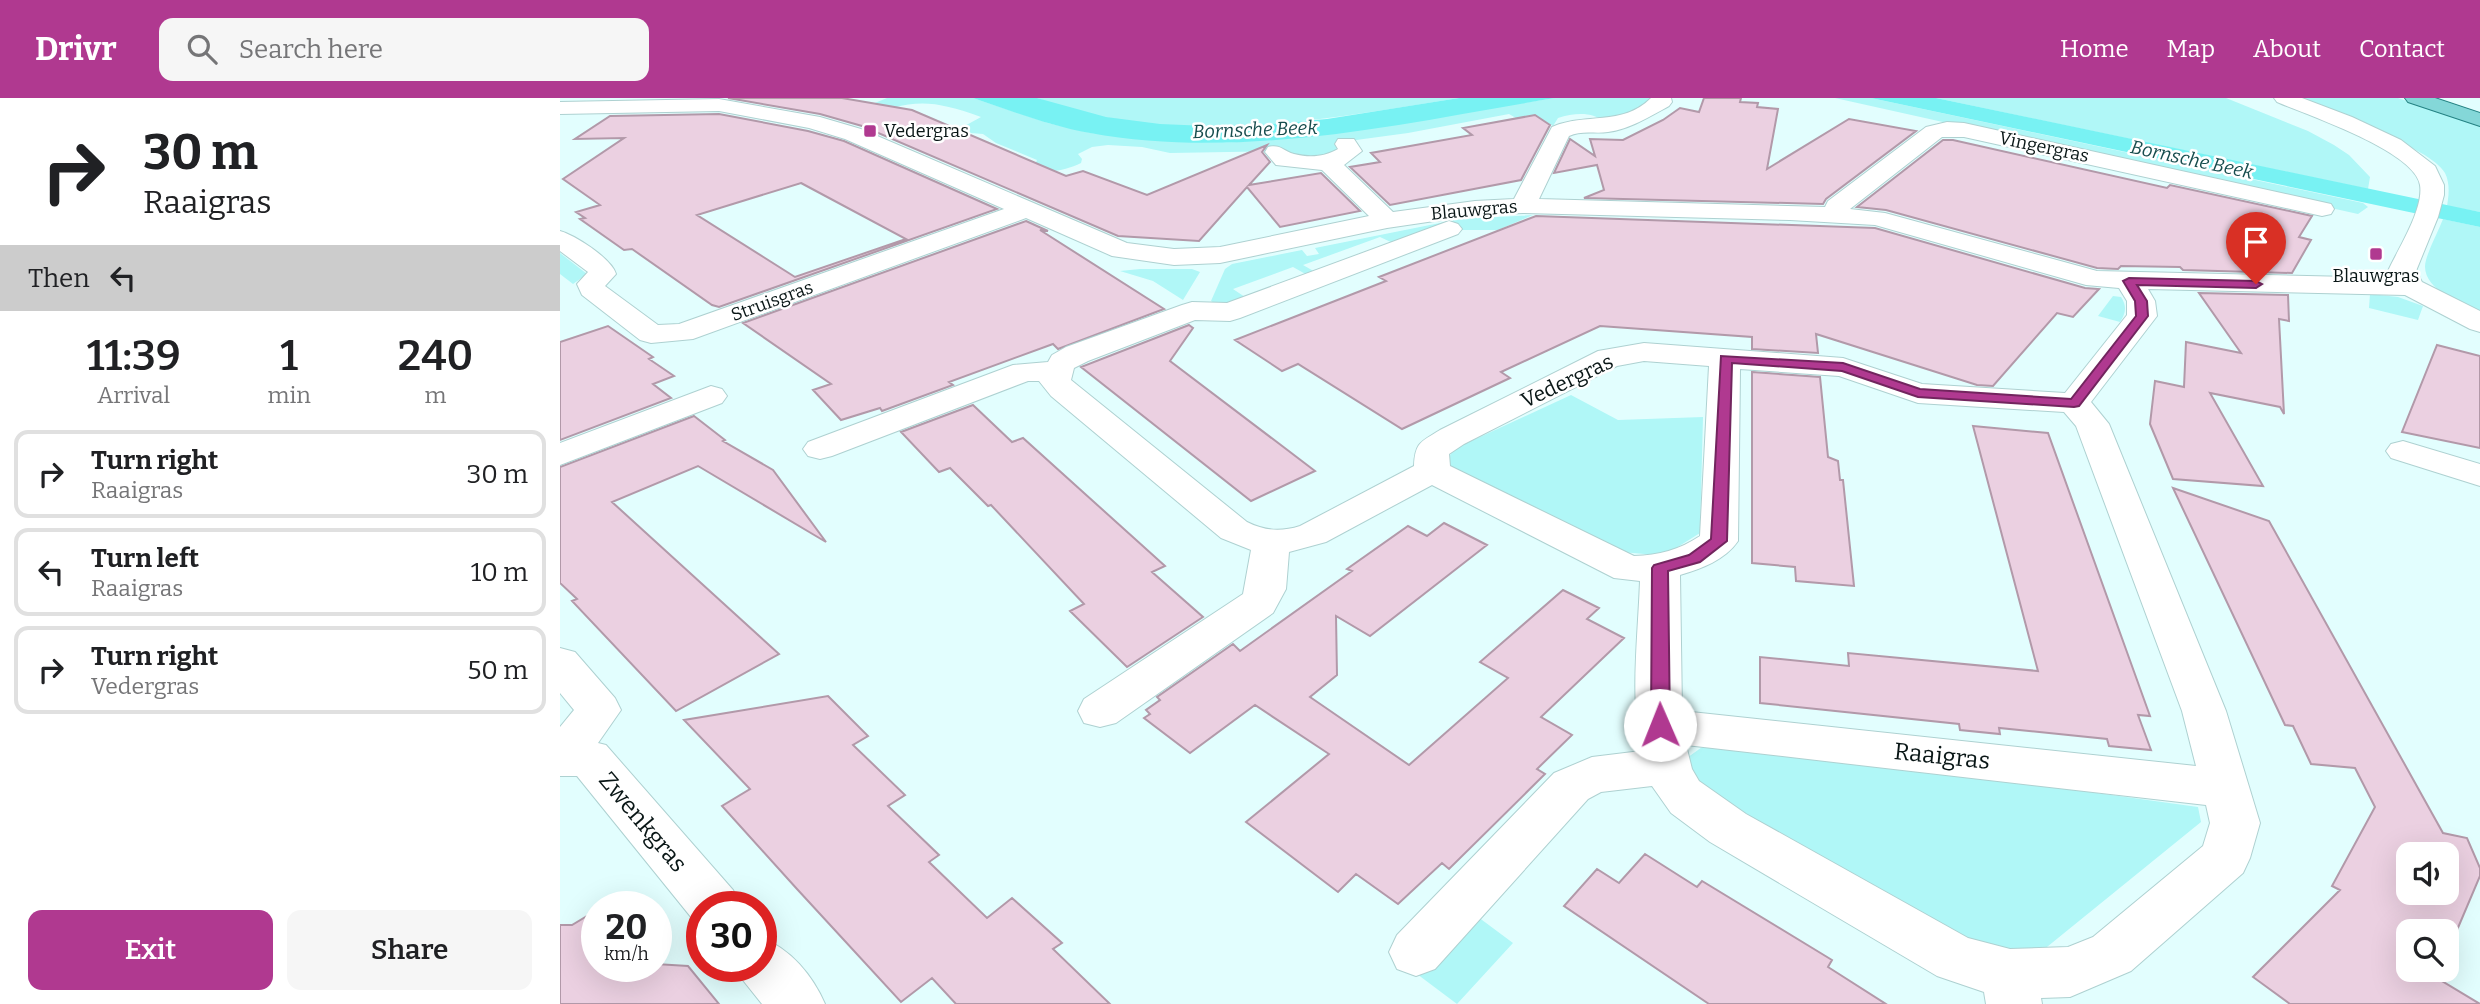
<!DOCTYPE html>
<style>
body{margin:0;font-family:Bitter,serif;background:#f6f6f6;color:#202124;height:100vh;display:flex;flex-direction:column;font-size:26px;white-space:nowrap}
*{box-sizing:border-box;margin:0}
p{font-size:23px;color:#757577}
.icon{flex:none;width:38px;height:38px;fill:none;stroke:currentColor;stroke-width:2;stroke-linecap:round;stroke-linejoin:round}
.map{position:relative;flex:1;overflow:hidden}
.drawer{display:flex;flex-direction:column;background:#fff;width:560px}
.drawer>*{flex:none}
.hud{background:#fff;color:#202124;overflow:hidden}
.tools{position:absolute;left:1836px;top:744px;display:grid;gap:14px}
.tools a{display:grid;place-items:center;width:63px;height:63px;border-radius:14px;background:#fff;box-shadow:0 7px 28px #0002;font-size:35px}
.speed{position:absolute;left:21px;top:793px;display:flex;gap:14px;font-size:35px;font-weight:700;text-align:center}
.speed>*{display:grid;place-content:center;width:91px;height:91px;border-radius:50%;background:#fff;box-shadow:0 7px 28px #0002;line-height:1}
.speed small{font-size:18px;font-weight:400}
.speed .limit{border:10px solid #d22;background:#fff;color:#111}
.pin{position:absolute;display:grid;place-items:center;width:60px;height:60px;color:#fff;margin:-72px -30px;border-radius:50% 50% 50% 0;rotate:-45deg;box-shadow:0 0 7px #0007}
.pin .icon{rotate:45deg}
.me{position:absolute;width:77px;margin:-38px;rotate:359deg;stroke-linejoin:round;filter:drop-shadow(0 0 5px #0008)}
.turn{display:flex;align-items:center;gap:24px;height:147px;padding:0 28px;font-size:32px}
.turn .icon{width:91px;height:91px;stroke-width:2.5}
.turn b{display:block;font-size:49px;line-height:60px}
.then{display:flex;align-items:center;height:66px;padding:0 28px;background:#0003;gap:14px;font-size:26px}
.eta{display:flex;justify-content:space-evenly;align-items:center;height:119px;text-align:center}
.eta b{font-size:42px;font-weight:600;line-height:49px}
.button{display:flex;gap:14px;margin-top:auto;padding:14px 28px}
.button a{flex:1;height:80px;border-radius:14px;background:#b03990;color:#fff;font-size:28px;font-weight:600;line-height:80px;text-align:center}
.button a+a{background:#f6f6f6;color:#202124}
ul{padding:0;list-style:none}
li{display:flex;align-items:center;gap:21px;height:88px;margin:0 14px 10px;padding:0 14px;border:4px solid #e0e0e0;border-radius:14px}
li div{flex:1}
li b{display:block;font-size:26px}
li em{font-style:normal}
header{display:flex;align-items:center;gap:42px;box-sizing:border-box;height:98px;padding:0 35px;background:#b03990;color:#fff}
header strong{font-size:33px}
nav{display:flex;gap:38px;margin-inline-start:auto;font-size:24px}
.search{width:490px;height:63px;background:#f6f6f6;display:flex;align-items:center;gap:18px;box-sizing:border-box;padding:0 24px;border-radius:14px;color:#757577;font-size:26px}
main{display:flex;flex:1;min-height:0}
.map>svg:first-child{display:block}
.green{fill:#b0f7f7}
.water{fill:#78f2f3}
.building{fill:#ebd0e1;stroke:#b299a9;stroke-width:2;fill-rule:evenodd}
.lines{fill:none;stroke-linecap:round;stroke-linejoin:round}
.minor-casing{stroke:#aed1d1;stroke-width:2}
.major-casing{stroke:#248283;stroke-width:2}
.minor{fill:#fff;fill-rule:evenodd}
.major{fill:#84d7d8;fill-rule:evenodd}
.route{fill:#b03990;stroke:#72255e;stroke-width:2}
.poi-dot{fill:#b03990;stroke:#fff;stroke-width:2.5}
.labels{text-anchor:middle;stroke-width:5;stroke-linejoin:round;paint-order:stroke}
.far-poi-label{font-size:18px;fill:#091616;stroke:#fff;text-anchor:start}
.far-street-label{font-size:18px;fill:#091616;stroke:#fff}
.far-water-label{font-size:19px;font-style:italic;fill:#174d4e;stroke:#fff}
.street-label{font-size:21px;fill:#091616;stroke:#fff}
.near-street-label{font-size:24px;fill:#091616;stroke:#fff}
</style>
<header>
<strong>Drivr</strong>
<div class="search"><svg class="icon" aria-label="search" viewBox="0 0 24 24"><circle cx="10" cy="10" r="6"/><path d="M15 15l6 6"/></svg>Search here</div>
<nav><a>Home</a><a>Map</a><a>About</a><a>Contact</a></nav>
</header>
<main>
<section class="drawer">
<div class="hud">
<div class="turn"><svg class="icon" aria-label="right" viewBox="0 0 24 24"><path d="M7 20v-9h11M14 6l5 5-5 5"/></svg><div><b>30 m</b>Raaigras</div></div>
<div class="then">Then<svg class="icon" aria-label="left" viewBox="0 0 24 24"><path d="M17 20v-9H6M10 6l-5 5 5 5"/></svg></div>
</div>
<div class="eta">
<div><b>11:39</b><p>Arrival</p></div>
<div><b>1</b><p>min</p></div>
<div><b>240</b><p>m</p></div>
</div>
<ul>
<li><svg class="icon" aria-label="right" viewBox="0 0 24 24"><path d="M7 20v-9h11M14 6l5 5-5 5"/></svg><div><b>Turn right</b><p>Raaigras</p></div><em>30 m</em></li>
<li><svg class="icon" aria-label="left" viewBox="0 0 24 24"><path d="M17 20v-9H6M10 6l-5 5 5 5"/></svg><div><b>Turn left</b><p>Raaigras</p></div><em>10 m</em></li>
<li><svg class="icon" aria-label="right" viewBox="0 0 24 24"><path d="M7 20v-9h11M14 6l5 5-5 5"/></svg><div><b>Turn right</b><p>Vedergras</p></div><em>50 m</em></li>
</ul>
<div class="button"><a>Exit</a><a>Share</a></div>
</section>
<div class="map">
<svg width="1920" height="906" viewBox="0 0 1920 906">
<rect width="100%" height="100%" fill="#e2fefe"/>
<!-- green -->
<path class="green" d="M 327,0 L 413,0 L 488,25 L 531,35 L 613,43 L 666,45 L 764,36 L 995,0 L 1092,0 L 1094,3 L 1046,25 C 1032,13 1015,15 998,20 L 993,28 L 975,17 L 956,20 L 949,16 L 848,35 L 774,45 L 778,54 L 771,58 L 735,60 L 727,53 L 610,55 L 582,49 L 548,47 L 532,49 L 518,56 L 522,61 L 521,65 C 506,72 487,77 474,69 L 477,62 L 436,45 L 423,36 L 386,33 L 401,30 L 421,19 C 369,0 350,1 299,22 L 305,9 Z
M 477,0 L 899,0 C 761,22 612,51 477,0 Z
M 1275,0 L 1311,0 L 1803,105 L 1808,109 L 1798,116 Z
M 1376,0 L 1666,0 L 1748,33 L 1774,47 L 1789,57 L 1810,79 L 1808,91 Z
M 1734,0 L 1838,0 L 1920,28 L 1920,114 L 1887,108 C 1889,97 1890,85 1885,75 C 1871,49 1765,13 1734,0 Z
M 973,117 L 938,132 L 901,132 L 835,146 L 820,139 L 743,167 L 757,175 L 749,178 L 733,169 L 673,191 L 688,201 L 659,208 L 651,203 L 665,171 L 672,166 L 742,152 L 747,158 L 759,156 L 755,150 L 900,121 Z
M 1883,121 L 1920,129 L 1920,216 C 1901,205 1858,190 1866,162 C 1870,148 1878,134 1883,121 Z
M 0,155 L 27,176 L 13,186 L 0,176 Z
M 580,171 L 632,171 L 640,174 L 623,202 L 593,183 L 560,173 Z
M 1810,196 L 1838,199 L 1863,208 L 1858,222 L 1809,210 Z
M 1553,198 L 1561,199 C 1567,208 1566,215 1560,224 L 1538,218 Z
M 1011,297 L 1058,322 L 1143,319 L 1140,435 L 1116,450 L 1096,457 L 1050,453 L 892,374 L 887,362 L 894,351 Z
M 1152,642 L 1638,709 L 1641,724 L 1482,853 L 1449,852 L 1411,842 L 1156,699 L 1142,689 L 1124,662 Z
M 914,816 L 953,845 L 897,906 L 857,876 Z"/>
<!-- water -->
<path class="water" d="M 413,0 L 477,0 L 546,19 L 600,26 L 648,28 L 698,27 L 767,21 L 899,0 L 995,0 C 843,25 684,63 530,35 C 490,28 452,13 413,0 Z
M 1311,0 L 1376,0 L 1920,114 L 1920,129 Z"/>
<!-- building -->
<path class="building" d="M 168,0 L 282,0 L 352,12 L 506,78 L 523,73 L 587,97 L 707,47 L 702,54 L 710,64 L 689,87 L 761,75 L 800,113 L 720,129 L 687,89 L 639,143 L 558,138 L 302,28 L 260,16 Z
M 1144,0 L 1181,0 L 1180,4 L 1198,5 L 1197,9 L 1218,11 L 1207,71 L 1289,21 L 1356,33 L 1266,101 L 1263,106 L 1024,100 L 1044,92 L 1037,67 L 994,75 L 1010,41 L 1035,58 L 1030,41 L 1063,42 L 1103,22 L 1120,10 L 1139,14 Z
M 159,16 L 248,33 L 284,43 L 437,111 L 159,209 L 152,207 L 72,151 L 64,152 L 20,121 L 25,120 L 16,114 L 40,107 L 3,81 L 64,40 L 15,41 L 50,18 ZM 241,85 L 346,141 L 235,179 L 137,117 Z
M 975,17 L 990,27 L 961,82 L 830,107 L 790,69 L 820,64 L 811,55 L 912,37 L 903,30 Z
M 1383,42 L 1393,42 L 1607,90 L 1610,87 L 1752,118 L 1739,139 L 1751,142 L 1732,175 L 1623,172 L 1620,169 L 1561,168 L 1558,171 L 1537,170 L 1326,112 L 1297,109 Z
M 976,118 L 1315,130 L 1525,190 L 1539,191 L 1513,219 L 1497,215 L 1433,288 L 1417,287 L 1256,236 L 1258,255 L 1192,251 L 1192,239 L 1040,228 L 941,274 L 950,280 L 842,331 L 738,266 L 722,273 L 675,242 L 826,183 L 819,179 Z
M 466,123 L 488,133 L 480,132 L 604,211 L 498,251 L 493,246 L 389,284 L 393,287 L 322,313 L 320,310 L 281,322 L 253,292 L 271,286 L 183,225 Z
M 1639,195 L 1728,197 L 1729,223 L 1719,221 L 1724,316 L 1720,309 L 1650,295 L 1703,388 L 1613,381 L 1590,326 L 1595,283 L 1624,289 L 1626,244 L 1681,255 Z
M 629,227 L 633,230 L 610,263 L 755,373 L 691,403 L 521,269 Z
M 48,228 L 93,259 L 89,261 L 114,278 L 93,286 L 111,300 L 0,342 L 0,244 Z
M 1877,247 L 1920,258 L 1920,350 L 1842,334 Z
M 1192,274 L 1260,279 L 1268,359 L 1278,363 L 1280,382 L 1283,382 L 1294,488 L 1236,483 L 1235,469 L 1192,465 Z
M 413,307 L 452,344 L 463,340 L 605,468 L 592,474 L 643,519 L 567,569 L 510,513 L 524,506 L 431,407 L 428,408 L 390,370 L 379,374 L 341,334 Z
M 134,318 L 165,342 L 163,343 L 213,372 L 266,444 L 138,368 L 52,404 L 219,556 L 116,613 L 12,503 L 17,501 L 0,485 L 0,369 Z
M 1413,328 L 1488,335 L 1590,618 L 1578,617 L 1591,652 L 1549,648 L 1547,641 L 1439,630 L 1440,636 L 1400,632 L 1399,626 L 1200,605 L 1200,559 L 1289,568 L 1288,555 L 1478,573 Z
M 1613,390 L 1709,423 L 1883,735 L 1907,740 L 1920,770 L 1920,778 L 1886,858 L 1886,833 L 1848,833 L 1848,872 L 1880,872 L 1877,880 L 1920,906 L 1730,906 L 1693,879 L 1780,792 L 1772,788 L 1815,709 L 1795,670 L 1751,666 L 1733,628 L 1725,627 ZM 1848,756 L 1886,756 L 1886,794 L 1848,794 Z
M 884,425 L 927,447 L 810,538 L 776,518 L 777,577 L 750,599 L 849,667 L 948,580 L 920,564 L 1003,492 L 1039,510 L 1027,521 L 1064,540 L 981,619 L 1012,637 L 977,671 L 985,676 L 889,771 L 882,765 L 838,806 L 796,776 L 778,794 L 686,724 L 769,656 L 695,607 L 630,655 L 584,620 L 590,616 L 586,612 L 600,602 L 597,599 L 673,546 L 680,553 L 792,473 L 787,471 L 848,428 L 867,438 Z
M 268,598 L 308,638 L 293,647 L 345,697 L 328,708 L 379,757 L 369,764 L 427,820 L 452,800 L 502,845 L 493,851 L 550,906 L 396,906 L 372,880 L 341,904 L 237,791 L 162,708 L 190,691 L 124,622 Z
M 1085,756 L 1137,789 L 1142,783 L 1272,862 L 1268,869 L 1326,906 L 1149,906 L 1004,808 L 1037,771 L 1059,785 Z
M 37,812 L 37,868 L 96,868 L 96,866 L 128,868 L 159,906 L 0,906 L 0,827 L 12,827 Z"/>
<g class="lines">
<defs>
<path id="minor" d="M 1091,0 L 1111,0 L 1112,4 L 1109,8 C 1089,19 1070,31 1048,34 C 1035,36 1021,32 1009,38 L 979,101 L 1265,109 L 1268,103 L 1366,29 L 1387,24 L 1404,25 L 1762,104 L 1771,106 L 1774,111 L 1771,116 L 1762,118 L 1404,39 L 1382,39 L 1290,111 L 1325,115 L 1537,173 L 1832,180 L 1828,173 C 1838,151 1864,111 1860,87 C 1855,53 1747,17 1717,4 L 1714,0 L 1742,0 L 1792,19 L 1841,42 L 1875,68 L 1884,87 L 1884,97 L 1878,119 L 1856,173 L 1862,184 L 1920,213 L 1920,234 L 1910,231 L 1845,197 L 1588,191 L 1595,203 L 1597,218 L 1531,304 L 1549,326 L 1666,613 L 1700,725 L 1690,760 L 1683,775 L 1571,873 L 1510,899 L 1481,900 L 1482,906 L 1426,906 L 1424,894 L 1377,878 L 1150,744 L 1111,715 L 1092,688 L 1041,694 L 1028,701 L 875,871 L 856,878 L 837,871 L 829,854 L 837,837 L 994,675 L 1032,659 L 1081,653 C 1070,599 1078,539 1080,483 L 1054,480 L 872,387 L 766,444 L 729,454 L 726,491 L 713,515 L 556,625 L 540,629 L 524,625 L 518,613 L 524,601 L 683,496 L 691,452 L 661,440 L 491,298 L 479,283 L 468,283 L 272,358 L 260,361 L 248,358 L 243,351 L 248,344 L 453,267 L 488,264 L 492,257 L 506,249 L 622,207 L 632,204 L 667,205 L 889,123 L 898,126 L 902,131 L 898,136 L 680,220 L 670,223 L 635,222 L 528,263 L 514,270 L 511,282 L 687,424 C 705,433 721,434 740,428 L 854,368 C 855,344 861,344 880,332 L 1038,253 L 1084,245 L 1283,260 L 1362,286 L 1505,295 L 1567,217 L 1567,203 L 1559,190 L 1526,187 L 1315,127 L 1230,122 L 963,115 L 915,117 L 827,130 L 660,165 L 614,167 L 552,158 L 466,120 L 133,241 L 91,245 L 80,242 L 22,197 L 17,186 L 28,174 L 0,153 L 0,133 C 15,137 52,161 56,176 L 45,188 L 98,227 L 119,226 L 444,111 L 285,41 L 249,30 L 159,13 L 0,16 L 0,4 L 159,1 L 260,19 L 301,31 L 567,145 L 614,151 L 660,149 L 809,118 L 762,72 L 716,67 L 705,54 L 708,49 C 721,46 723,53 734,56 C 750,60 764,59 778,51 L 775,46 L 778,41 L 794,41 L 802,53 L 784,67 L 833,114 L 915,103 L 954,101 L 992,29 C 1025,14 1062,29 1091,0 ZM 1084,263 L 1149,268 L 1140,438 C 1119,452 1099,457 1074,458 L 890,368 L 889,356 L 904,346 L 1057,268 ZM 1180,271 L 1279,278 L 1358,305 L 1504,314 L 1516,328 L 1622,613 L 1636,668 L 1122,613 L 1120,477 C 1141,471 1165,462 1178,443 ZM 1126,647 L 1646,707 L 1650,725 L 1643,748 L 1533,839 L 1508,849 L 1450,851 L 1408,840 L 1186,716 L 1139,683 L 1132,671 Z
M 151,288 L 162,291 L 167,298 L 162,305 L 0,367 L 0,345 Z
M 1843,343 L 1920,366 L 1920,388 L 1831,360 L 1826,353 L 1831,346 Z
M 0,550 L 15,554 L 55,600 L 61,612 L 38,645 L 46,647 L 173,792 L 180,808 L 142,808 L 142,826 L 135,824 L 17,678 L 0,678 L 0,629 L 14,612 L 0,595 Z
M 201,840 C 230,850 253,878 265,906 L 202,906 L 182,881 L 175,868 L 201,868 Z"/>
<path id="major" d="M 1845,0 L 1875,0 L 1920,15 L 1920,28 L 1848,4 Z"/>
</defs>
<!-- minor casing -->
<use href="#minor" class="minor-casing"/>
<!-- major casing -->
<use href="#major" class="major-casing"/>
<!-- minor -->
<use href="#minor" class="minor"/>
<!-- major -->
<use href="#major" class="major"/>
</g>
<!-- route -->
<path class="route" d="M 1569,180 L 1696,183 L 1702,186 L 1696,190 L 1577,187 L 1587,203 L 1588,218 L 1519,308 L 1514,309 L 1358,299 L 1282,273 L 1172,265 L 1167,443 L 1140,464 L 1108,473 L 1110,627 L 1107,632 L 1094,632 L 1091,627 L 1092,470 L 1094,467 L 1129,457 L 1151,441 L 1161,258 L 1283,265 L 1360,291 L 1511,301 L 1576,218 L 1575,203 L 1563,183 Z"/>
<!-- markers -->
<g class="poi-dot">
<rect x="303" y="26" width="14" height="14" rx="3.5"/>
<rect x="1809" y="149" width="14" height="14" rx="3.5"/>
</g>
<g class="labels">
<!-- far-poi labels -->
<g class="far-poi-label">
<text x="324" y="39">Vedergras</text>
<text x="1816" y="184" text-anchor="middle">Blauwgras</text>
</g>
<!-- far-street labels -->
<g class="far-street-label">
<text transform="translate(1484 49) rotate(12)" y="6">Vingergras</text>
<text transform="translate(914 112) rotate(-5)" y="6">Blauwgras</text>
<text transform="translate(212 203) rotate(-20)" y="6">Struisgras</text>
</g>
<!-- far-water labels -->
<g class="far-water-label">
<text transform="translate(695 31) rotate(-2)" y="7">Bornsche Beek</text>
<text transform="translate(1632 61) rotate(12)" y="7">Bornsche Beek</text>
</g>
<!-- street labels -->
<g class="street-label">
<text transform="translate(1007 283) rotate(-25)" y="7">Vedergras</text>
</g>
<!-- near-street labels -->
<g class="near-street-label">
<text transform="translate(1382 658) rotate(6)" y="8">Raaigras</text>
<text transform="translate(83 724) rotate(50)" y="8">Zwenkgras</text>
</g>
</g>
</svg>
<div class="tools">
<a><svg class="icon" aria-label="sound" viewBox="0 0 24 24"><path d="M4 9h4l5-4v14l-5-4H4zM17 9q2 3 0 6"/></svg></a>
<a><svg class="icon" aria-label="search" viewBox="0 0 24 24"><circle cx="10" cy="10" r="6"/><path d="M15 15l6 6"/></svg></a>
</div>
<div class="speed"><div>20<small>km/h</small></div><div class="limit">30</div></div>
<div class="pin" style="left:1696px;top:186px;background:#d93025"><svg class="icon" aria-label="arrive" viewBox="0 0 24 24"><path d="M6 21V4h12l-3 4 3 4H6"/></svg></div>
<svg class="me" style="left:1100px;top:627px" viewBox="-20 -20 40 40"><circle r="19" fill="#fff"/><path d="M0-13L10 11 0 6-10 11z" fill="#b03990"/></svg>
</div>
</main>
